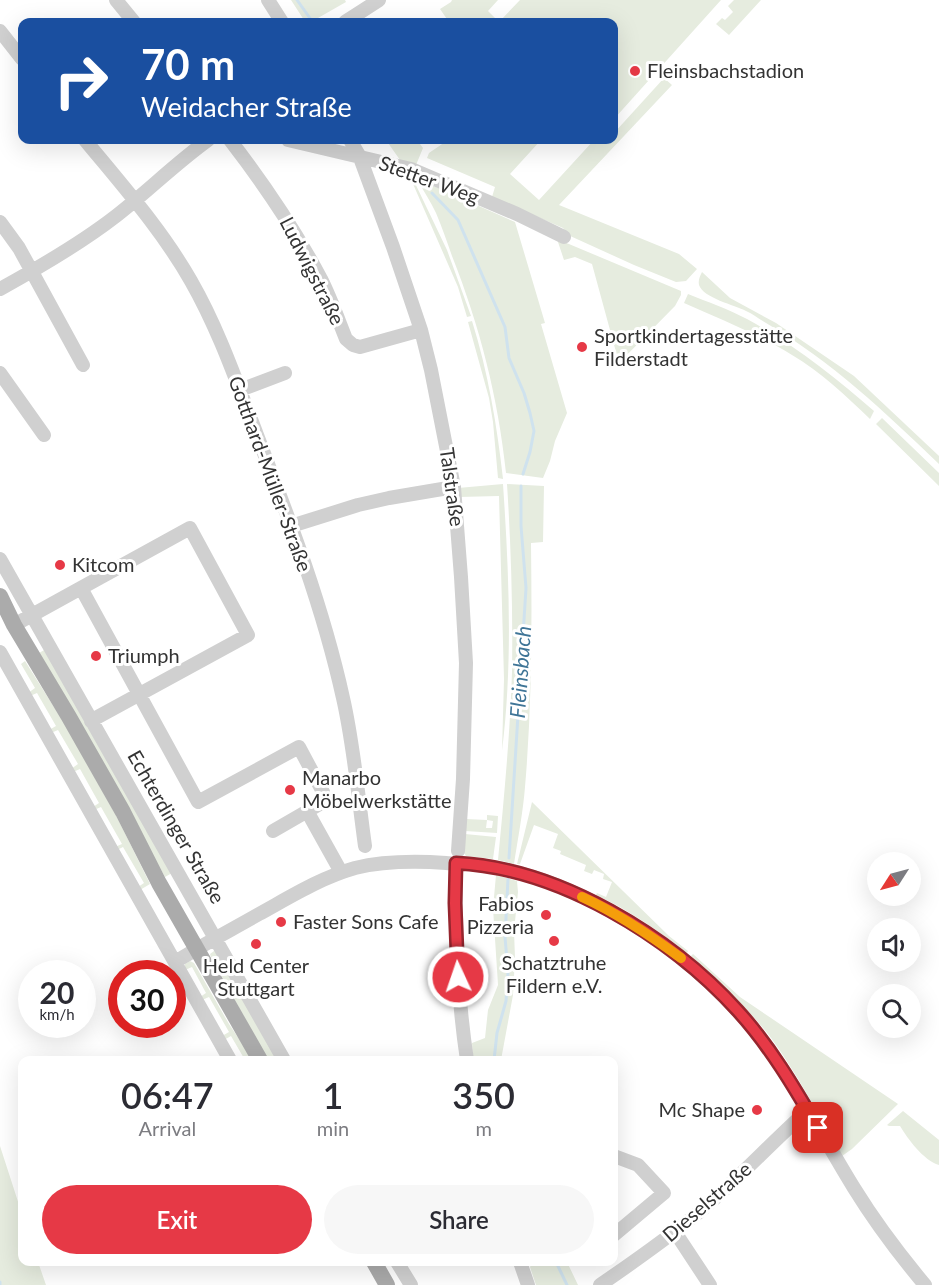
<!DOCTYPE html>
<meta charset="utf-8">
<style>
body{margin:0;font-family:Lato,sans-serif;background:#f7f7f7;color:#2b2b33;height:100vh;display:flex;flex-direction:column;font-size:22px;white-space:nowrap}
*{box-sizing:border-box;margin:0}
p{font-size:20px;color:#7c7c81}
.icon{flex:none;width:33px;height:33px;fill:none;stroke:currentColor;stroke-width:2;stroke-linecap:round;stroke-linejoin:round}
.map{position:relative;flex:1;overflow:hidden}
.details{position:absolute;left:18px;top:1056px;width:600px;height:210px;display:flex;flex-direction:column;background:#fff;border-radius:12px;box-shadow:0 6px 24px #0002}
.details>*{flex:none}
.top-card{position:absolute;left:18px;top:18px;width:600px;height:126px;border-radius:12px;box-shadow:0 6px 24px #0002;background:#1a4fa0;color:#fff;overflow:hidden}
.needle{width:39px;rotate:234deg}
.fabs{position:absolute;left:867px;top:852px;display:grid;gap:12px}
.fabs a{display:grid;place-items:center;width:54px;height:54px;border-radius:50%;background:#fff;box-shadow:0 6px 24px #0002;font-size:30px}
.speed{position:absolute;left:18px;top:960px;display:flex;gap:12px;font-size:30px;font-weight:700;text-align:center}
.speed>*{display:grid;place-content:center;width:78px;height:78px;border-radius:50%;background:#fff;box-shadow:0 6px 24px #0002;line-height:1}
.speed small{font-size:15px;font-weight:400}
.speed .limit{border:9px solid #d22;background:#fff;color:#111}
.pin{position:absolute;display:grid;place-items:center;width:51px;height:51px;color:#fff;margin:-26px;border-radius:12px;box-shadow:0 3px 9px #0006}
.me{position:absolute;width:66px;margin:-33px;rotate:357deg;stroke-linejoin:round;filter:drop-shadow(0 0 4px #0008)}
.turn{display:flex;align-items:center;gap:21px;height:126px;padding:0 24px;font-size:27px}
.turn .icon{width:78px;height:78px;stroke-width:2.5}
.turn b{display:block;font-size:42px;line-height:51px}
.eta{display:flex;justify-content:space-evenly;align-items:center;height:102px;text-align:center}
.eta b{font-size:36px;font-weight:600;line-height:42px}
.button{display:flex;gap:12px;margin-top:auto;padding:12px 24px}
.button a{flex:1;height:69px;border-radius:36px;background:#e63946;color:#fff;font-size:24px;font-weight:600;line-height:69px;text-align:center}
.button a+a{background:#f7f7f7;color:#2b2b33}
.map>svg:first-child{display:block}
.green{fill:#e6ecdf}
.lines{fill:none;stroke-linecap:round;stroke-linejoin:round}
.stream{stroke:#cfe2ee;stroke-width:3}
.minor{stroke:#d0d0d0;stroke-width:14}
.major{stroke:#ababab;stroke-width:16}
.route-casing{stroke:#96252e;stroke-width:15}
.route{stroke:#e63946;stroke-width:10}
.slow{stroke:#f59e0b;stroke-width:10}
.poi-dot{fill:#e63946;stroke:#fff;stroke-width:2}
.labels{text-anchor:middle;stroke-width:6;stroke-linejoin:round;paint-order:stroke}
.poi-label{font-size:20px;fill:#333;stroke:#fff;text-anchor:start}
.street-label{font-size:20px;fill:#333;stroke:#fff}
.water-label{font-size:21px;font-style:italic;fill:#3f7597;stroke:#fff}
</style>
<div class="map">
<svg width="939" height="1285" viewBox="0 0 939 1285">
<rect width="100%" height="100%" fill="#fff"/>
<!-- green -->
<path class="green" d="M 291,0 L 345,0 L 346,2 L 311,22 L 304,20 Z
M 452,0 L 498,0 L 488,11 L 496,19 L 493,22 L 449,22 L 440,9 L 451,2 Z
M 520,0 L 721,0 L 614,119 L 614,22 L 499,22 Z
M 734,0 L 761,0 L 729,35 L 716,24 L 722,18 L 725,20 L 733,12 L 728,6 Z
M 664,78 L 672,85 L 559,205 L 679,254 L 697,269 L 686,281 L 676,282 L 634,265 L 568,235 L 563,228 L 492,197 L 495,187 L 427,158 L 429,153 L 448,140 L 541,140 L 510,174 L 539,200 L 594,140 L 614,140 L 614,133 Z
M 386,140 L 417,140 L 423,148 L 416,165 L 400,160 Z
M 410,177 L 413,179 L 447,250 L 471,316 L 467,317 L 458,287 Z
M 420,180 L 515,222 L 545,323 L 541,324 L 567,413 L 555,441 L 550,461 L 543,478 L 506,473 C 498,397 480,327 452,256 C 447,242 442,227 436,213 C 431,202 424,192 418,181 Z
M 557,239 L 681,291 L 681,295 L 675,306 L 619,363 L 592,264 L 575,257 L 564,260 Z
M 702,272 L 730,298 L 776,323 L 854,376 L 939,456 L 939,464 C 885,412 831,361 766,323 C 759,319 753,314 746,311 C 735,305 703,298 699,285 C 698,280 700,276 702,272 Z
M 688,294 C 708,302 728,309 747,319 C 793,344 835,377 874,411 L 870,419 C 847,397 820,371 792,355 C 758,334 720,319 684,303 Z
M 472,321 C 488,372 497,425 503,479 L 498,478 L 493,422 L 489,398 L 468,322 Z
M 882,418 L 939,473 L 939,486 L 876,424 Z
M 503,484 C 509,573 513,663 502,751 L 504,679 L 499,496 L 459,497 L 458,488 Z
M 507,484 L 544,486 L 543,542 L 531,543 C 532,624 532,706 525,787 C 523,812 518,838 514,864 L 498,860 C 504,798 510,735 512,672 C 513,609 511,546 507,484 Z
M 46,649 L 172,873 L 165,877 L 39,653 Z
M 25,661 L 64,723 L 118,819 L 150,884 L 140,890 L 138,887 L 144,883 L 123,847 L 117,850 L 115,847 L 122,844 L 101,807 L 94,810 L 93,807 L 99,803 L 80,769 L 73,772 L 71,769 L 78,764 L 58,730 L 51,733 L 49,730 L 56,726 L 37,693 L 30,696 L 28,693 L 35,688 L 21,664 Z
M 532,802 L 669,936 L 688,951 L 687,953 C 659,931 629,910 596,895 L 597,893 L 606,897 L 612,882 L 603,879 L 604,874 L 594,870 L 592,874 L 584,871 L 586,865 L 560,854 L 561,851 L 553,848 L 558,834 L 534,825 L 520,864 L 517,864 Z
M 487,815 L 498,816 L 497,833 L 465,831 L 466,819 L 487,820 L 486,828 L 492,828 L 493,821 L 487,820 Z
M 465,834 L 496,837 L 493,859 L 466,856 L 464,853 Z
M 496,875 L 517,881 L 518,892 L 514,931 L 515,958 L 513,995 L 501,1060 L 473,1060 L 472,1043 L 485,1038 L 488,1010 L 498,985 L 493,908 Z
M 214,951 L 218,952 L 279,1060 L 268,1060 L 211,957 L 210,954 Z
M 693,954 L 740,997 L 898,1104 L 852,1149 L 842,1156 C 819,1116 798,1075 771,1038 C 748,1008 719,982 691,956 Z
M 190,961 L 194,963 L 229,1024 L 253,1060 L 245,1060 L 231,1036 L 224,1040 L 222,1036 L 229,1032 L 209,997 L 202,1000 L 200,997 L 206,993 L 192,967 L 185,970 L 185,964 Z
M 903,1111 L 939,1140 L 939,1165 C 923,1160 908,1139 900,1126 L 889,1126 L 887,1125 Z
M 0,1146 L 22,1214 L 22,1262 L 38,1262 L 46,1285 L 0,1285 Z
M 533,1262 L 567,1262 L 578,1285 L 536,1285 L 530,1267 Z"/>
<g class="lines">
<!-- stream -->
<path class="stream" d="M 297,0 L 312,21
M 432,193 L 458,220 L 505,327 L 509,358 L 524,393 L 530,413 L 534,431 L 530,452 L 523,474
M 509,858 L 526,588 L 521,526 L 521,486
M 494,1060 L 497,1033 L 506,1001 L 508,973 L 505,937 L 508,879
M 556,1262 L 567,1285
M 0,1282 L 0,1285"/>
<!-- minor -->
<path class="minor" d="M 116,0 L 134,22
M 268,0 L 282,22
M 345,22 L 379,0
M 0,31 L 22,59
M 85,140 C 122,185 162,230 191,281 C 219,330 237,383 257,435 C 290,521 323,607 343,698 C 354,746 358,796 365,846
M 230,140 C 264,184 295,230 321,279 C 331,299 338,319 346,339 L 353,345 L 360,347 L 421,330
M 288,140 L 411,169 L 517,214 L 564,237
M 350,140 L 359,155 L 393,247 L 421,330 L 431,370 L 454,487 L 461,577 L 466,663 L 463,779 L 458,851
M 0,222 L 19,248 L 83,365
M 0,289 C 40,267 80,244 116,216 C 148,191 176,163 208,140
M 0,373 L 44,435
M 240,390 L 285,373
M 291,526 L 358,505 L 389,498 L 454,487
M 0,559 L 284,1060
M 14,625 L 81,588
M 0,652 L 230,1060
M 91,721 L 94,719 L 248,635 L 190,528 L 81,588 L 198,802 L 299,747 L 323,792 L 318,805 L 273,831
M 307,811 L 341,872
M 456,863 C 455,929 457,995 467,1060
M 175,962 C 202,945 231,930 259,914 C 290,897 320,878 355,868 C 384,861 417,861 446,863 C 462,864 479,864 494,867 C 594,886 701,960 762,1040 C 797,1086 823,1138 854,1188 C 875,1222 899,1254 925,1285
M 614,1156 L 638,1165 L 664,1193 L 614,1235
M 675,1232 L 710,1285
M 397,1262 L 411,1285
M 520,1262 L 528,1285
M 600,1285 C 635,1261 671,1236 704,1208 C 740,1177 772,1142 808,1110"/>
<!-- major -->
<path class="major" d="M 0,596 L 14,625 L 69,717 L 123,812 L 159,883 L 260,1060
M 374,1262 L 387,1285"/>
</g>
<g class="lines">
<defs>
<path id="route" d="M 458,977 L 455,903 L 456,863 C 559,868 670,936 738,1011 C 770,1046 794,1087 818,1128"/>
</defs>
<!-- route casing -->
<use href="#route" class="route-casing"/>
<!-- route -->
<use href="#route" class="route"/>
<!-- slow -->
<path class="slow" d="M 582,897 C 617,913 650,935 681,958"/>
</g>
<!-- markers -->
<g class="poi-dot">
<circle cx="635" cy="71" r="6"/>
<circle cx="582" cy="347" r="6"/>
<circle cx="60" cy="565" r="6"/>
<circle cx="96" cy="656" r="6"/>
<circle cx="290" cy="790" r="6"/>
<circle cx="546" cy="915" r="6"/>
<circle cx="281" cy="922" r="6"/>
<circle cx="554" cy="941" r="6"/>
<circle cx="256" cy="944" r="6"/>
<circle cx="757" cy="1110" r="6"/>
</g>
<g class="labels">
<!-- poi labels -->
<g class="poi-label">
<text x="647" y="78">Fleinsbachstadion</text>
<text x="594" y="343">Sportkindertagesstätte<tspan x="594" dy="23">Filderstadt</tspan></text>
<text x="72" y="572">Kitcom</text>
<text x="108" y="663">Triumph</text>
<text x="302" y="785">Manarbo<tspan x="302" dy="23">Möbelwerkstätte</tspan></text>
<text x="534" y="911" text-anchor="end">Fabios<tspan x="534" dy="23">Pizzeria</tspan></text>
<text x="293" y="929">Faster Sons Cafe</text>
<text x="554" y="970" text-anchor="middle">Schatztruhe<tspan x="554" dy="23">Fildern e.V.</tspan></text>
<text x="256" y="973" text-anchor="middle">Held Center<tspan x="256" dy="23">Stuttgart</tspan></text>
<text x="745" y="1117" text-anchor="end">Mc Shape</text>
</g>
<!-- street labels -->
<g class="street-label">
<text transform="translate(429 180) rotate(20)" y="7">Stetter Weg</text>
<text transform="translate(312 271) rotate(63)" y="7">Ludwigstraße</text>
<text transform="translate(270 474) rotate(70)" y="7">Gotthard-Müller-Straße</text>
<text transform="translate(452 487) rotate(82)" y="7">Talstraße</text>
<text transform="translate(176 827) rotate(60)" y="7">Echterdinger Straße</text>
<text transform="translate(707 1202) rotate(-41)" y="7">Dieselstraße</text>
</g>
<!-- water labels -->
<g class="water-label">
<text transform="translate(521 672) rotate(-86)" y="7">Fleinsbach</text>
</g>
</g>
</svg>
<div class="fabs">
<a><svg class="needle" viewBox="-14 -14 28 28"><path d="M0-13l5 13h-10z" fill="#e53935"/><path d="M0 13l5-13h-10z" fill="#7c7c81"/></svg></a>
<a><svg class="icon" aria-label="sound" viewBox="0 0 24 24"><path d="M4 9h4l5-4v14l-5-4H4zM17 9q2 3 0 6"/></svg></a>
<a><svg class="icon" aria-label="search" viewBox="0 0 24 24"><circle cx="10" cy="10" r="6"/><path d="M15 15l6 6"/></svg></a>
</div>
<div class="speed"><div>20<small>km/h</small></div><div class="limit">30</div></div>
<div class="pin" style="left:818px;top:1128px;background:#d93025"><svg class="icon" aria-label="arrive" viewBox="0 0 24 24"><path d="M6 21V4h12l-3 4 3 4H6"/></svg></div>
<svg class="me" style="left:458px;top:977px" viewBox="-20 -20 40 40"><circle r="17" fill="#e63946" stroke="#fff" stroke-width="3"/><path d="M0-11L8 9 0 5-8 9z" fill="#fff"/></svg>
<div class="top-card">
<div class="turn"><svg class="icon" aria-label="right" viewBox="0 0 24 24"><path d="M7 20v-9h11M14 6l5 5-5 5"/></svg><div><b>70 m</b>Weidacher Straße</div></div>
</div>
<section class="details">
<div class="eta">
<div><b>06:47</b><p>Arrival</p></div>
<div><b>1</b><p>min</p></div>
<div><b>350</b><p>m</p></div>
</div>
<div class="button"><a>Exit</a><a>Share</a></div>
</section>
</div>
